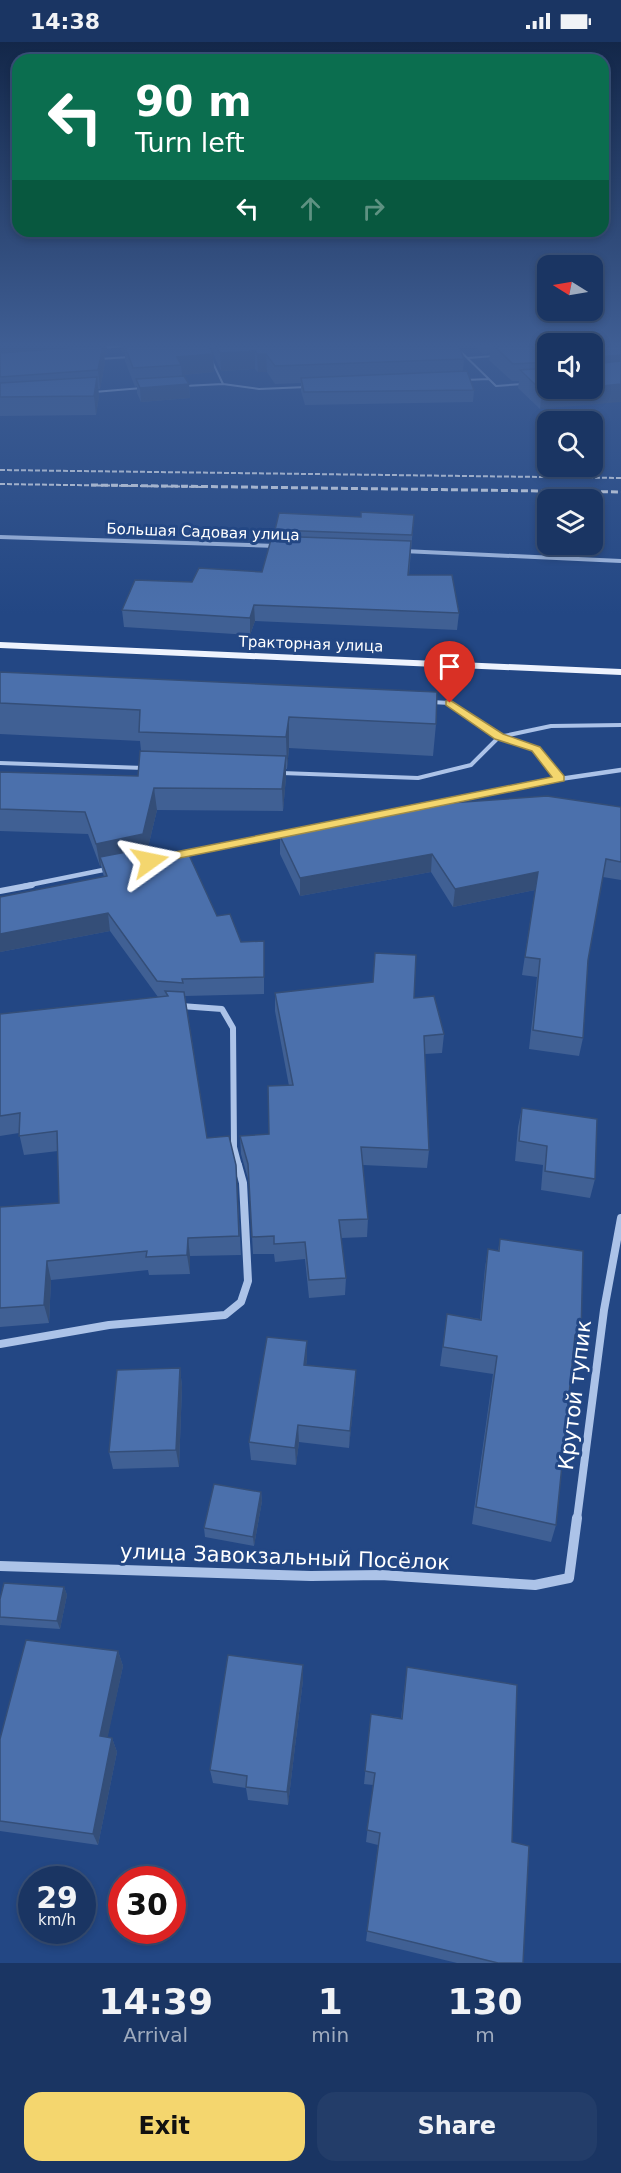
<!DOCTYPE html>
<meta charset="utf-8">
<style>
body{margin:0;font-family:"DejaVu Sans",sans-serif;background:#233d69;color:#f1f3f6;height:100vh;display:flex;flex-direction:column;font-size:22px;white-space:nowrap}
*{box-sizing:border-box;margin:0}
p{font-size:20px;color:#9fabbe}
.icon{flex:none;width:33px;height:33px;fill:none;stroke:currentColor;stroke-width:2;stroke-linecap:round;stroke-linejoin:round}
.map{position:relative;height:1921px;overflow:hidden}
.panel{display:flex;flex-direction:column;background:#1a3563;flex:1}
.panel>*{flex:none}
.hud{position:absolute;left:12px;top:12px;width:597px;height:183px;border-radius:18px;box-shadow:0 3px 9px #0003,0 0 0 2px #385078;background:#0b6e4f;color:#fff;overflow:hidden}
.needle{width:39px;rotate:281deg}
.tools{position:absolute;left:537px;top:213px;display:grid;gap:12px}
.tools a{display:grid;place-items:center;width:66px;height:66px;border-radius:12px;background:#1a3563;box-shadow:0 3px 9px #0003,0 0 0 2px #385078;font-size:30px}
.speed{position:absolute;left:18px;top:1824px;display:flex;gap:12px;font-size:30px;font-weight:700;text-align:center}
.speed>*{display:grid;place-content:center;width:78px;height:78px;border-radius:50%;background:#1a3563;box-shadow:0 3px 9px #0003,0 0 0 2px #385078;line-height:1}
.speed small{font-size:15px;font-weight:400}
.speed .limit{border:9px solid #d22;background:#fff;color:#111}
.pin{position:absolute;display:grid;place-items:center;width:51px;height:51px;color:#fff;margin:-62px -26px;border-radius:50% 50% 50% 0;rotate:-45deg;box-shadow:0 0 6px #0007}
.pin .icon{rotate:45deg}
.me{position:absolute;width:66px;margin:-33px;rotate:78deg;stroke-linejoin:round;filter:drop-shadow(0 0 4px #0008)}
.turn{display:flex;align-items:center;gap:21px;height:126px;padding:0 24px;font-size:27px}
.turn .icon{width:78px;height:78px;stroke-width:2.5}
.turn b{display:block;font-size:42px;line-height:51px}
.lanes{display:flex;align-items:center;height:57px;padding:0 24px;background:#0003;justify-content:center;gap:30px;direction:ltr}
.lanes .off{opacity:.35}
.eta{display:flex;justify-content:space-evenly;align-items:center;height:102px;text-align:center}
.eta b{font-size:36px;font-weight:800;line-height:42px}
.primary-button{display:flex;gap:12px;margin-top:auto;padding:12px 24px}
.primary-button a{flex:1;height:69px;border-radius:18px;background:#f4d66e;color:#111;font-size:24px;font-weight:800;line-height:69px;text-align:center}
.primary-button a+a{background:#233d69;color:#f1f3f6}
.status{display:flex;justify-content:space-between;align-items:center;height:42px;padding:0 30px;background:#1a3563;direction:ltr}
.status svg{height:16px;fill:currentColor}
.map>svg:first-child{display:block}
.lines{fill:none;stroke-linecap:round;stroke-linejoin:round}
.lane-far1{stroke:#acc3e8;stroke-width:2}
.lane{stroke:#acc3e8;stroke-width:4}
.street-far4{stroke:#acc3e8;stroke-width:4}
.street-far3{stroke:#acc3e8;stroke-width:4.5}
.street-far2{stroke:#acc3e8;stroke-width:6}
.street-far1{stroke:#acc3e8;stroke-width:8}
.street{stroke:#acc3e8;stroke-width:10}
.primary{fill:#eef3fe;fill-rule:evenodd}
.rail-far1{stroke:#fff;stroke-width:2;stroke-dasharray:5 2;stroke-linecap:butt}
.rail{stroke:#fff;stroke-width:3;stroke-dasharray:7 3;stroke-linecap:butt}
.wall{fill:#406094}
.shaded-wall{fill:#344e78}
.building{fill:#4b70ac;stroke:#344e78;stroke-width:1.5}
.route{fill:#f4d66e;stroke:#9f8b48;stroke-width:1.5}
.labels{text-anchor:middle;stroke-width:6;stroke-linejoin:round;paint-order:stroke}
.far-street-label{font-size:15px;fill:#fff;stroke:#234784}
.near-street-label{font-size:21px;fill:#fff;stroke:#234784}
</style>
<div class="status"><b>14:38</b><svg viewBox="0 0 49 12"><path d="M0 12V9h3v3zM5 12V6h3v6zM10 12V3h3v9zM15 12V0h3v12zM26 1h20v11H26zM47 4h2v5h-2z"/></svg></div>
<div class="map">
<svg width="621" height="1921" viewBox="0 0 621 1921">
<rect width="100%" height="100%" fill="#234784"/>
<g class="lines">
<!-- lane-far1 -->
<path class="lane-far1" d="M 455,304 L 496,344 L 523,342
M 101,306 L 124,304
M 468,316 L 494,314
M 99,317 L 130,315
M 211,317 L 223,342 L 259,347 L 307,345
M 465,338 L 489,337
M 184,344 L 223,342
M 94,350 L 142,346"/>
<!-- lane -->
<path class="lane" d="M 431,660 L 450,661 L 499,695 L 551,684 L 621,683
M 0,721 L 144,726
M 282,731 L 418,736 L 471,723 L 499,695 L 536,707 L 560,737"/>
<!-- street-far4 -->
<path class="street-far4" d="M 0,495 L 276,504
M 403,509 L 621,519"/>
<!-- street-far3 -->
<path class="street-far3" d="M 136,821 L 560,737 L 621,728
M 24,844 L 108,827"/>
<!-- street-far2 -->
<path class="street-far2" d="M 0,849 L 32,843
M 181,964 L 222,967 L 233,986 L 234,1105 L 239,1124"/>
<!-- street-far1 -->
<path class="street-far1" d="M 0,1302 L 109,1283 L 225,1273 L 241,1260 L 248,1239 L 243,1141 L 238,1123
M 577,1477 L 604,1268 L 621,1176"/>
<!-- street -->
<path class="street" d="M 0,1524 L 311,1534 L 381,1533 L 535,1543 L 569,1536 L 577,1476"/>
<!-- primary -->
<path class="primary" d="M 0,600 L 621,627 L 621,633 L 0,606 Z"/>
<!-- rail-far1 -->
<path class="rail-far1" d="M 0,428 L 621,436
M 0,442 L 207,445"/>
<!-- rail -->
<path class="rail" d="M 91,443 L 621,450"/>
</g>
<!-- wall -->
<path class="wall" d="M 0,304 L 107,309 L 106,314 L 104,314 L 105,321 L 100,347 L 98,347 L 99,354 L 96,373 L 0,374 Z
M 121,304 L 459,304 L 464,317 L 463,329 L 474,348 L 473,360 L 305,363 L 301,349 L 301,341 L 275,342 L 267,330 L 258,330 L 255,327 L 221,329 L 213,312 L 214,330 L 182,333 L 182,334 L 189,342 L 190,356 L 141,360 L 137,351 L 137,344 L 135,345 L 125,319 L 125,312 L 123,312 L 121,308 Z
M 474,304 L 548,304 L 548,346 L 540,367 L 518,346 L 519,339 L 512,339 L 489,318 L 490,311 L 483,312 Z
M 414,473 L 409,533 L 459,571 L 457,588 L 255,579 L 250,593 L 124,585 L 122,568 L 192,540 L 262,530 L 275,494 L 275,488 L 361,475 Z
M 0,630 L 436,682 L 433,714 L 289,706 L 287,727 L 286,727 L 286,735 L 283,769 L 157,768 L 146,814 L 143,815 L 143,822 L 217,874 L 241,900 L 264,899 L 264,952 L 185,954 L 207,1096 L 236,1123 L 241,1213 L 190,1214 L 190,1232 L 149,1233 L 148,1228 L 51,1238 L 49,1281 L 0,1285 L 0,1165 L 59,1161 L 58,1109 L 24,1113 L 19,1091 L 0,1094 L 0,972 L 158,955 L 110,889 L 0,910 L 0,855 L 104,835 L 101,824 L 100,824 L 88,792 L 0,789 L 0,730 L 138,734 L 141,709 L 140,699 L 0,692 Z
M 407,764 L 621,765 L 621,838 L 603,835 L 588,918 L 583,996 L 579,1014 L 529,1007 L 537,935 L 522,933 L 535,848 L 453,865 L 431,830 L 300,854 L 280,812 L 280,794 L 407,768 Z
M 275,951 L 414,956 L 444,992 L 442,1011 L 425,1012 L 429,1108 L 427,1126 L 363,1123 L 368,1177 L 367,1195 L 341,1196 L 346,1236 L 345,1253 L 309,1256 L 305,1217 L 275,1220 L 274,1212 L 253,1212 L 249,1140 L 241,1112 L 240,1094 L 269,1092 L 289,1044 L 275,969 Z
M 522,1066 L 595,1137 L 590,1156 L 541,1148 L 543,1123 L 515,1119 L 518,1085 Z
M 500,1197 L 581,1294 L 576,1313 L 573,1312 L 556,1483 L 551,1500 L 472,1482 L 493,1332 L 440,1324 L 447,1272 L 480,1277 L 485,1226 L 488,1207 L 498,1209 Z
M 307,1317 L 306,1323 L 356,1328 L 355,1346 L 349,1406 L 299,1400 L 296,1423 L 251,1418 L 249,1400 Z
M 180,1326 L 182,1345 L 179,1425 L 113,1427 L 109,1410 Z
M 261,1450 L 262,1459 L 254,1504 L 205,1495 L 204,1486 Z
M 64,1545 L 67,1553 L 60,1587 L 0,1583 L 0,1557 Z
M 118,1609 L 123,1624 L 107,1696 L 112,1696 L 117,1710 L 98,1803 L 0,1789 L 0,1697 Z
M 407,1625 L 512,1800 L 523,1921 L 457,1921 L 366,1899 L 378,1803 L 366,1800 L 373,1743 L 364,1742 L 371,1672 L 401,1676 Z
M 303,1638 L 288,1763 L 248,1758 L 246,1746 L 213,1741 L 210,1728 Z"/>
<!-- shaded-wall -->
<path class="shaded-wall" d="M 0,304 L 107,304 L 107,309 L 106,314 L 104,314 L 105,321 L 100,347 L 98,328 L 0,323 Z
M 122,304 L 124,304 L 125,312 L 123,312 Z
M 255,309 L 255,327 L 221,329 L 220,311 Z
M 213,312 L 214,330 L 182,333 L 181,323 L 177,315 Z
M 257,312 L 266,312 L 267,330 L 258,330 Z
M 621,313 L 621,330 L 592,333 L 592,318 L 594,315 Z
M 97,335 L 99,354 L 96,373 L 94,354 Z
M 189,342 L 190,356 L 141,360 L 140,346 Z
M 621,342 L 621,360 L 540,367 L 542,349 L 570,346 L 592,346 L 592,345 Z
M 254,563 L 255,579 L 250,593 L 250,576 Z
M 289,675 L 289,706 L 287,727 L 286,695 Z
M 286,714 L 286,735 L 283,769 L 282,747 Z
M 154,746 L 157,768 L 146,814 L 143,815 L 144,824 L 100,815 L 101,824 L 100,824 L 96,802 Z
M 432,812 L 431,830 L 300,854 L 300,836 Z
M 538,830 L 535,848 L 453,865 L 455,847 Z
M 108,871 L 110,889 L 0,910 L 0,892 Z
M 188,1196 L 190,1214 L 190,1232 L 187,1213 Z
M 47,1219 L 51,1238 L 49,1281 L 44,1263 Z
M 307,1299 L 307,1317 L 304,1341 L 304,1323 Z
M 180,1326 L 182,1345 L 179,1425 L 176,1408 Z
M 356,1328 L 355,1346 L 349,1406 L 350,1389 Z
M 298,1383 L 299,1400 L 296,1423 L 295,1406 Z
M 261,1450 L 262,1459 L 254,1504 L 253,1495 Z
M 64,1545 L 67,1553 L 60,1587 L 57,1579 Z
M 118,1609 L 123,1624 L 105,1708 L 100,1694 Z
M 303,1623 L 303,1638 L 288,1763 L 287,1750 Z
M 112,1696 L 117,1710 L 98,1803 L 93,1792 Z"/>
<!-- building -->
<path class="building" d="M 0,304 L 20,304 L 0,305 Z
M 94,304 L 103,304 L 98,328 L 0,335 L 0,311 Z
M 125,304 L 209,304 L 213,312 L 177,315 L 181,323 L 133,326 Z
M 216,304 L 459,304 L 464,317 L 275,324 L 266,312 L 257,312 L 255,309 L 220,311 Z
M 494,304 L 548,304 L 548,320 L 513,322 Z
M 592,304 L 621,304 L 621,313 L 594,315 L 592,318 Z
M 621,319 L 621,342 L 592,345 L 592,320 L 595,322 Z
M 548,326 L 548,346 L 570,346 L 542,349 L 520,328 Z
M 467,329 L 474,348 L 304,350 L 301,336 Z
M 184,334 L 189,342 L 140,346 L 136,337 Z
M 97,335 L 94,354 L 0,355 L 0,341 Z
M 361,470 L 414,473 L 412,493 L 275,488 L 279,471 L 361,475 Z
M 272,494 L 411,499 L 408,533 L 452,533 L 459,571 L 254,563 L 250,576 L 122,568 L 135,538 L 192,540 L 199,526 L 262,530 Z
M 0,630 L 437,650 L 436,682 L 289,675 L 286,695 L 139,690 L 140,668 L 0,661 Z
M 140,709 L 286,714 L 282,747 L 154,746 L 143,792 L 96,802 L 85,770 L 0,767 L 0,730 L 138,734 Z
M 547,754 L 621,765 L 621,820 L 606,817 L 588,918 L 583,996 L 533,988 L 540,917 L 525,915 L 538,830 L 455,847 L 432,812 L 300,836 L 280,794 L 407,768 L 407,764 Z
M 142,807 L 138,823 L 189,813 L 217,874 L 230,872 L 241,900 L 264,899 L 264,935 L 182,937 L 183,941 L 157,939 L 108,871 L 0,892 L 0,855 L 107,834 L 100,815 Z
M 375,911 L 416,913 L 414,956 L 434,954 L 444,992 L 424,994 L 429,1108 L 361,1105 L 368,1177 L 339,1178 L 346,1236 L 309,1238 L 305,1200 L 274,1202 L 274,1194 L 252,1195 L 248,1122 L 240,1094 L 269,1092 L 268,1044 L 293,1043 L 275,951 L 373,940 Z
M 165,949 L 184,950 L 207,1096 L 229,1094 L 236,1123 L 239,1194 L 188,1196 L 187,1213 L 146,1215 L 147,1209 L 47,1219 L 44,1263 L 0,1266 L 0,1165 L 59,1161 L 57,1089 L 19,1094 L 20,1071 L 0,1074 L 0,972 L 168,954 Z
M 522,1066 L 597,1077 L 595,1137 L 545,1129 L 547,1104 L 519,1099 Z
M 500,1197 L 583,1209 L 581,1294 L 575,1293 L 556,1483 L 476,1465 L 497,1314 L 443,1305 L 447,1272 L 481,1278 L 488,1207 L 499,1209 Z
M 267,1295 L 307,1299 L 304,1323 L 356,1328 L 350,1389 L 298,1383 L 295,1406 L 249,1400 Z
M 180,1326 L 176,1408 L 109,1410 L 117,1328 Z
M 214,1442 L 261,1450 L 253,1495 L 204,1486 Z
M 4,1541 L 64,1545 L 57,1579 L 0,1575 L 0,1557 Z
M 26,1598 L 118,1609 L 100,1694 L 112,1696 L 93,1792 L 0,1779 L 0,1697 Z
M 228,1613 L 303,1623 L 287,1750 L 246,1745 L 247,1734 L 210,1728 Z
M 407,1625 L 517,1643 L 512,1800 L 529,1804 L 523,1921 L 498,1921 L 367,1889 L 380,1791 L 367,1788 L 375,1731 L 365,1729 L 371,1672 L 402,1677 Z"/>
<!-- sky -->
<linearGradient id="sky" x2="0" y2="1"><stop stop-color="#132749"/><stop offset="0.53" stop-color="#3f5e94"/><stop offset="1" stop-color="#3f5e94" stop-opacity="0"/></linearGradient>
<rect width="621" height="572" fill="url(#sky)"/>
<!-- route -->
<path class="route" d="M 450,658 L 503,692 L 540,705 L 564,734 L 564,739 L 150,822 L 144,819 L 150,815 L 552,735 L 532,709 L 495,697 L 446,663 L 446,659 Z"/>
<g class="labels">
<!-- far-street labels -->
<g class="far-street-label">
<text transform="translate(203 490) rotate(2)" y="5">Большая Садовая улица</text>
<text transform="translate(311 602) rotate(2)" y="5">Тракторная улица</text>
</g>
<!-- near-street labels -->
<g class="near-street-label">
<text transform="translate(575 1353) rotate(-83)" y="7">Крутой тупик</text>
<text transform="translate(285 1515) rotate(2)" y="7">улица Завокзальный Посёлок</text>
</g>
</g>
</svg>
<div class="tools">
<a><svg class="needle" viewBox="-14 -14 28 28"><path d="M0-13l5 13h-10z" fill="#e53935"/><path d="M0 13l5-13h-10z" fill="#9fabbe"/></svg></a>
<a><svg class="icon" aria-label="sound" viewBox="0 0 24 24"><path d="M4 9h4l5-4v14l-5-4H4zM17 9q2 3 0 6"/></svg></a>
<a><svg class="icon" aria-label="search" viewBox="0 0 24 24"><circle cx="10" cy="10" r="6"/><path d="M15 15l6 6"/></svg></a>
<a><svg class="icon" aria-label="layers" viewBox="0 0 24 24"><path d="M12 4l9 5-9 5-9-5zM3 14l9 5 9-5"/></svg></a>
</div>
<div class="speed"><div>29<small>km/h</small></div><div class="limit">30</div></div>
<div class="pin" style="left:450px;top:661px;background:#d93025"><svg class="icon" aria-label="arrive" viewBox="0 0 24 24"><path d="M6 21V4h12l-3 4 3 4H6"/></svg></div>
<svg class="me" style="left:150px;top:819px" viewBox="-20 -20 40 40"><path d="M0-17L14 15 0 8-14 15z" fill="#f4d66e" stroke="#fff" stroke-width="4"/></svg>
<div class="hud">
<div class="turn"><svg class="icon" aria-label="left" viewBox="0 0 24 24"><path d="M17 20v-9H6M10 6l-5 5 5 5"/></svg><div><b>90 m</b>Turn left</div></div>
<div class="lanes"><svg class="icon" aria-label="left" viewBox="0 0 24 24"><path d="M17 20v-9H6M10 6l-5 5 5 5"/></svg><svg class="icon off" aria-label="ahead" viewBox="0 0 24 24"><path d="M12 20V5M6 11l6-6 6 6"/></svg><svg class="icon off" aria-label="right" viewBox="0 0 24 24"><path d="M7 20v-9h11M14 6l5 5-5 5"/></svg></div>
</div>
</div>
<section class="panel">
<div class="eta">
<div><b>14:39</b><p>Arrival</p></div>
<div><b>1</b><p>min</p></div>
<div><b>130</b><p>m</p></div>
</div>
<div class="primary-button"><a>Exit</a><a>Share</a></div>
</section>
